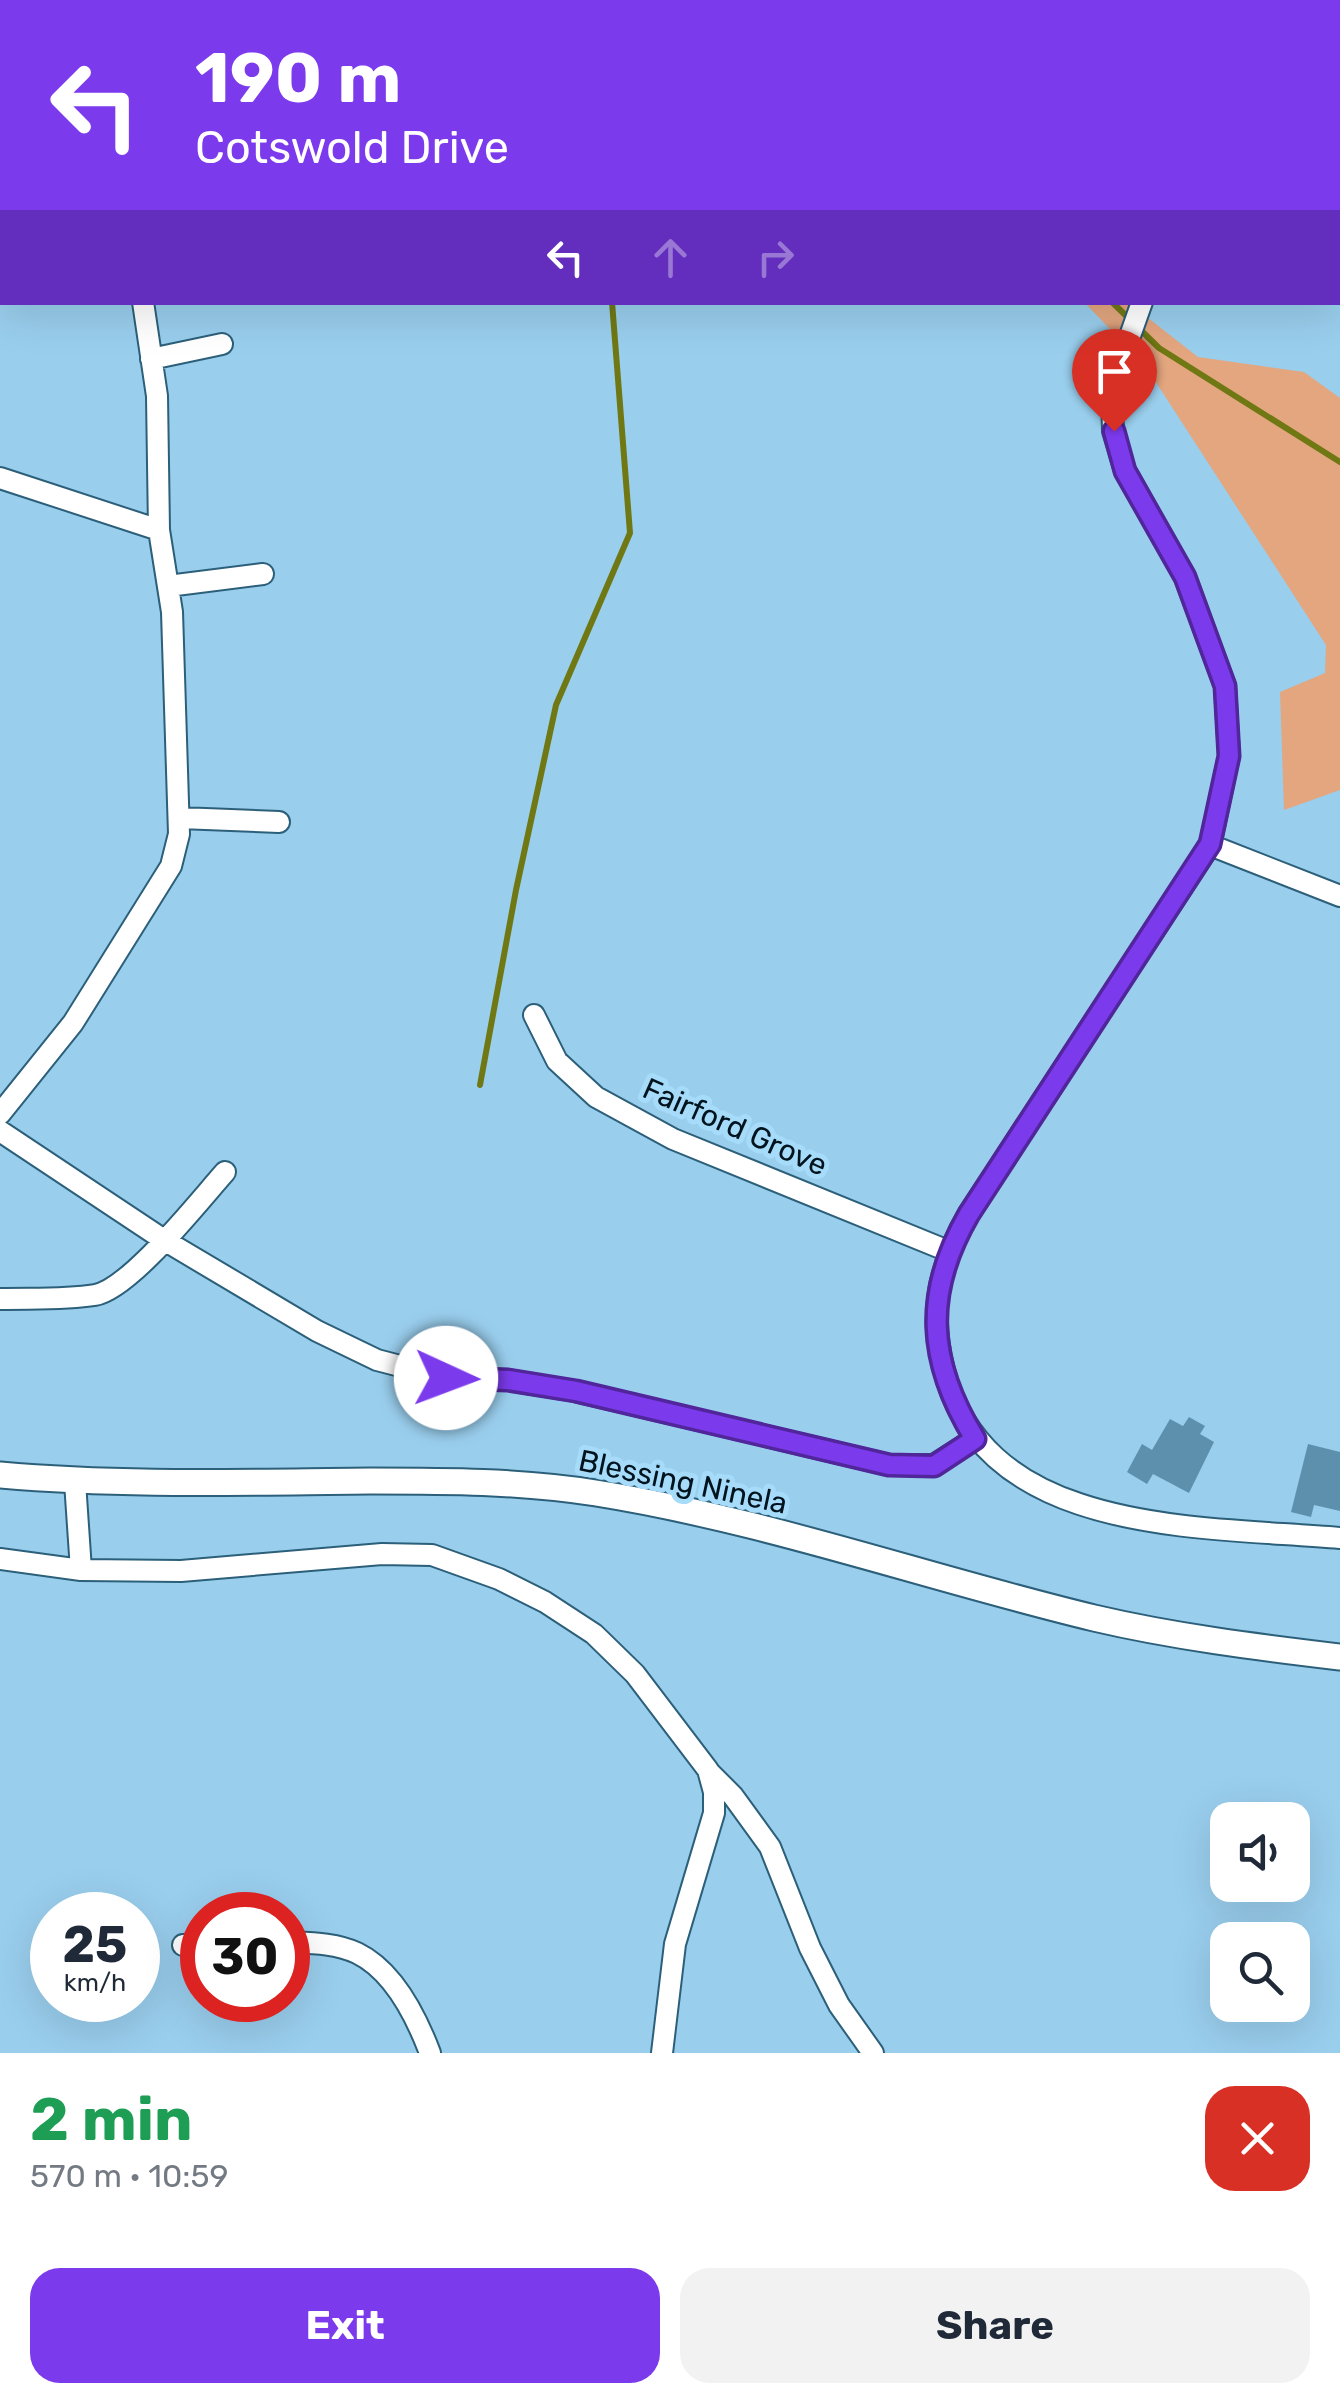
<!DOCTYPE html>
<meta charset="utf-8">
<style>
body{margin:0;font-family:Rubik,sans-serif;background:#f2f2f3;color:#1f2937;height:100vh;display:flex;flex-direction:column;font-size:38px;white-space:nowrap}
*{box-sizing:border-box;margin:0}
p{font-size:32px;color:#747a83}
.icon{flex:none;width:55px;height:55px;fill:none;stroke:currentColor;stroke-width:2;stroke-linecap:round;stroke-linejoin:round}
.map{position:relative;height:2053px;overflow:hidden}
.panel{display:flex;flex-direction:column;background:#fff;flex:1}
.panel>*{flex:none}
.hud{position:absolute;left:0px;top:0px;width:1340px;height:305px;box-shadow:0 10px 40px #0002;background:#7c3aed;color:#fff;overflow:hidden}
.fabs{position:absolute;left:1210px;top:1802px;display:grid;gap:20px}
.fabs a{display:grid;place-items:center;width:100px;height:100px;border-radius:20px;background:#fff;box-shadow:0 10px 40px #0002;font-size:50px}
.speed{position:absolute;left:30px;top:1892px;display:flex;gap:20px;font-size:50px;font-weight:700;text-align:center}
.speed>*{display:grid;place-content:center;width:130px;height:130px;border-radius:50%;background:#fff;box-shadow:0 10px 40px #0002;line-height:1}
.speed small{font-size:25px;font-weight:400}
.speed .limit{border:15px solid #d22;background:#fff;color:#111}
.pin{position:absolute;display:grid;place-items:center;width:85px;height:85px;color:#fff;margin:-102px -42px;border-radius:50% 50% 50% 0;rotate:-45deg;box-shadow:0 0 10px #0007}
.pin .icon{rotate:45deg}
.me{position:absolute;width:110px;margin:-55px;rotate:92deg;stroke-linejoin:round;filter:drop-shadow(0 0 8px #0008)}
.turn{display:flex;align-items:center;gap:35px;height:210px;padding:0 30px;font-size:45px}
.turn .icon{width:130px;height:130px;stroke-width:2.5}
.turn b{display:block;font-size:70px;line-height:85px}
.lanes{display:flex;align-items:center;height:95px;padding:0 30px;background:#0003;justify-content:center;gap:50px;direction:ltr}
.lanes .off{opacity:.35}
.round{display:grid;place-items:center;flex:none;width:105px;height:105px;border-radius:30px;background:#f2f2f3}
.summary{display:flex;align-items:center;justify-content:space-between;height:170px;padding:0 30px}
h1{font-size:60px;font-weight:700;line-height:75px;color:#1e9e55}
.cta{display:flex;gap:20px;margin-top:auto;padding:20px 30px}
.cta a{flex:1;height:115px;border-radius:30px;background:#7c3aed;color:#fff;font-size:40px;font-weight:700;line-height:115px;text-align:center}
.cta a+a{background:#f2f2f3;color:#1f2937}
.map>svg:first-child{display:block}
.green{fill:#e3a67f}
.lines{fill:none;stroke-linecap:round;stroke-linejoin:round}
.stream{stroke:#707814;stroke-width:6}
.building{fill:#5d90ac}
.minor-casing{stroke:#2c5f79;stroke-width:24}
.tertiary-casing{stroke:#2c5f79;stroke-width:29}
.minor{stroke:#fff;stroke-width:20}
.tertiary{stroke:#fff;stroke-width:25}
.route-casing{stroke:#51269a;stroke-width:25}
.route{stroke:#7c3aed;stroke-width:18}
.labels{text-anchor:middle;stroke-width:10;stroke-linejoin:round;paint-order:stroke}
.street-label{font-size:30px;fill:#01131d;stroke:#a6dbfa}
</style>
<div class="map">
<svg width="1340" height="2053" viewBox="0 0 1340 2053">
<rect width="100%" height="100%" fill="#99ceed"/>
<!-- green -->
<path class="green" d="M 1085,303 L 1129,303 L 1198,357 L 1304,372 L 1340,398 L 1340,790 L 1284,810 L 1280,692 L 1325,673 L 1326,645 L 1146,367 Z"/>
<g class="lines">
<!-- stream -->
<path class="stream" d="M 647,0 L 648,2
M 1112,302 L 1159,348 L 1340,462
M 480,1085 L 516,890 L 556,705 L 630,533 L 612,302"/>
</g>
<!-- building -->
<path class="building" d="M 1189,1417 L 1205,1426 L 1200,1434 L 1214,1442 L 1189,1493 L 1153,1474 L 1147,1484 L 1127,1472 L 1142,1444 L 1152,1450 L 1170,1419 L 1183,1426 Z
M 1308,1444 L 1340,1452 L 1340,1511 L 1314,1505 L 1311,1517 L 1291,1512 Z"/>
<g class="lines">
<defs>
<path id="minor" d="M 1070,0 L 1070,2
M 1111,0 L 1111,2
M 0,124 L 2,131
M 1338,176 L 1340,177
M 0,195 L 2,192
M 1142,302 L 1119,367 L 1112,397 L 1113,431 L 1125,471 L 1185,577 L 1225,686 L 1229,756 L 1210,845 L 969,1213 C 938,1268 928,1312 945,1374 C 989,1537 1206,1526 1340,1538
M 151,359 L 222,344
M 0,478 L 159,530
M 168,586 L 263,574
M 180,818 L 279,822
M 1210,845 L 1340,896
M 534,1015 L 557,1061 L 596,1097 L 673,1139 L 948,1251
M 0,1114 L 73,1023 L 171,866 L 179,834 L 172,612 L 159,530 L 157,396 L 143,302
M 0,1131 L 164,1240 L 317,1331 L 377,1360 L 446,1378 L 508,1380 L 575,1391 L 889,1465 L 934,1465 L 975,1439
M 0,1299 C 31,1298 64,1300 95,1295 C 130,1289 199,1201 225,1172
M 75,1482 L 81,1570
M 0,1559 L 81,1570 L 181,1571 L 382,1554 L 432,1555 L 499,1579 L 545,1602 L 594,1634 L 635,1674 L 708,1770 L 714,1792 L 714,1813 L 675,1944 L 662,2053
M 709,1772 L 733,1796 L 770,1847 L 810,1948 L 839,2005 L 873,2053
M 288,1942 C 311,1943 336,1943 357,1953 C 394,1971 416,2016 430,2053
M 183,1945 L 202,1944"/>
<path id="tertiary" d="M 0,1475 C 123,1486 247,1482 370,1481 C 445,1481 521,1481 596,1493 C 765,1520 928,1578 1094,1618 C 1175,1637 1257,1647 1340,1657"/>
</defs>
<!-- minor casing -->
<use href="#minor" class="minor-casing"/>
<!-- tertiary casing -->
<use href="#tertiary" class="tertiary-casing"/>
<!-- minor -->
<use href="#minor" class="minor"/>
<!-- tertiary -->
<use href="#tertiary" class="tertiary"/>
</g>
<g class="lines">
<defs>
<path id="route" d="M 446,1378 L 508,1380 L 576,1391 L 889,1465 L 934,1466 L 975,1439 C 927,1361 923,1293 969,1214 L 1210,844 L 1229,756 L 1225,686 L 1185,577 L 1125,471 L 1114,431"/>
</defs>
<!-- route casing -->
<use href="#route" class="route-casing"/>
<!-- route -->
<use href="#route" class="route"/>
</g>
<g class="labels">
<!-- street labels -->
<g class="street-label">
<text transform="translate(735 1127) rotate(24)" y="10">Fairford Grove</text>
<text transform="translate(683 1482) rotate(12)" y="10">Blessing Ninela</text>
</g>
</g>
</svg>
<div class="fabs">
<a><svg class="icon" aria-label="sound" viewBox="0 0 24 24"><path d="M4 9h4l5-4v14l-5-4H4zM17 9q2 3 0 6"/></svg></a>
<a><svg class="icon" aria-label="search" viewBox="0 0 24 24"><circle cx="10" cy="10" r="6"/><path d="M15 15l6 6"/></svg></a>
</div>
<div class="speed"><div>25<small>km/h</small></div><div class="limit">30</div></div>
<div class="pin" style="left:1114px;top:431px;background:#d93025"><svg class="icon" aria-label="arrive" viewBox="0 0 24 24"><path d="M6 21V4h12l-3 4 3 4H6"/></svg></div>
<svg class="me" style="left:446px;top:1378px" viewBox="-20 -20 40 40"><circle r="19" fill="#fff"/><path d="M0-13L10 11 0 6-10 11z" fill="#7c3aed"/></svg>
<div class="hud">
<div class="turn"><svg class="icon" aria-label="left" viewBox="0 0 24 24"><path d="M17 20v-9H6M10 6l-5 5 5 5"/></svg><div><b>190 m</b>Cotswold Drive</div></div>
<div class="lanes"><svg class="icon" aria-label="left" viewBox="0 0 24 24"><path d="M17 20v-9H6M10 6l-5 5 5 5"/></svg><svg class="icon off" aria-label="ahead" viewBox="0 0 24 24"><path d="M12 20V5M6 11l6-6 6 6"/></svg><svg class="icon off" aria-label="right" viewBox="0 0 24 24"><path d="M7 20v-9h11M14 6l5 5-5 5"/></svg></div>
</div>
</div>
<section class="panel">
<div class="summary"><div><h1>2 min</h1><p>570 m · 10:59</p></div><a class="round" style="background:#d93025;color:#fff"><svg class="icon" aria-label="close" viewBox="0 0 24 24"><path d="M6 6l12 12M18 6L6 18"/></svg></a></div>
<div class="cta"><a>Exit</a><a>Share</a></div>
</section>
